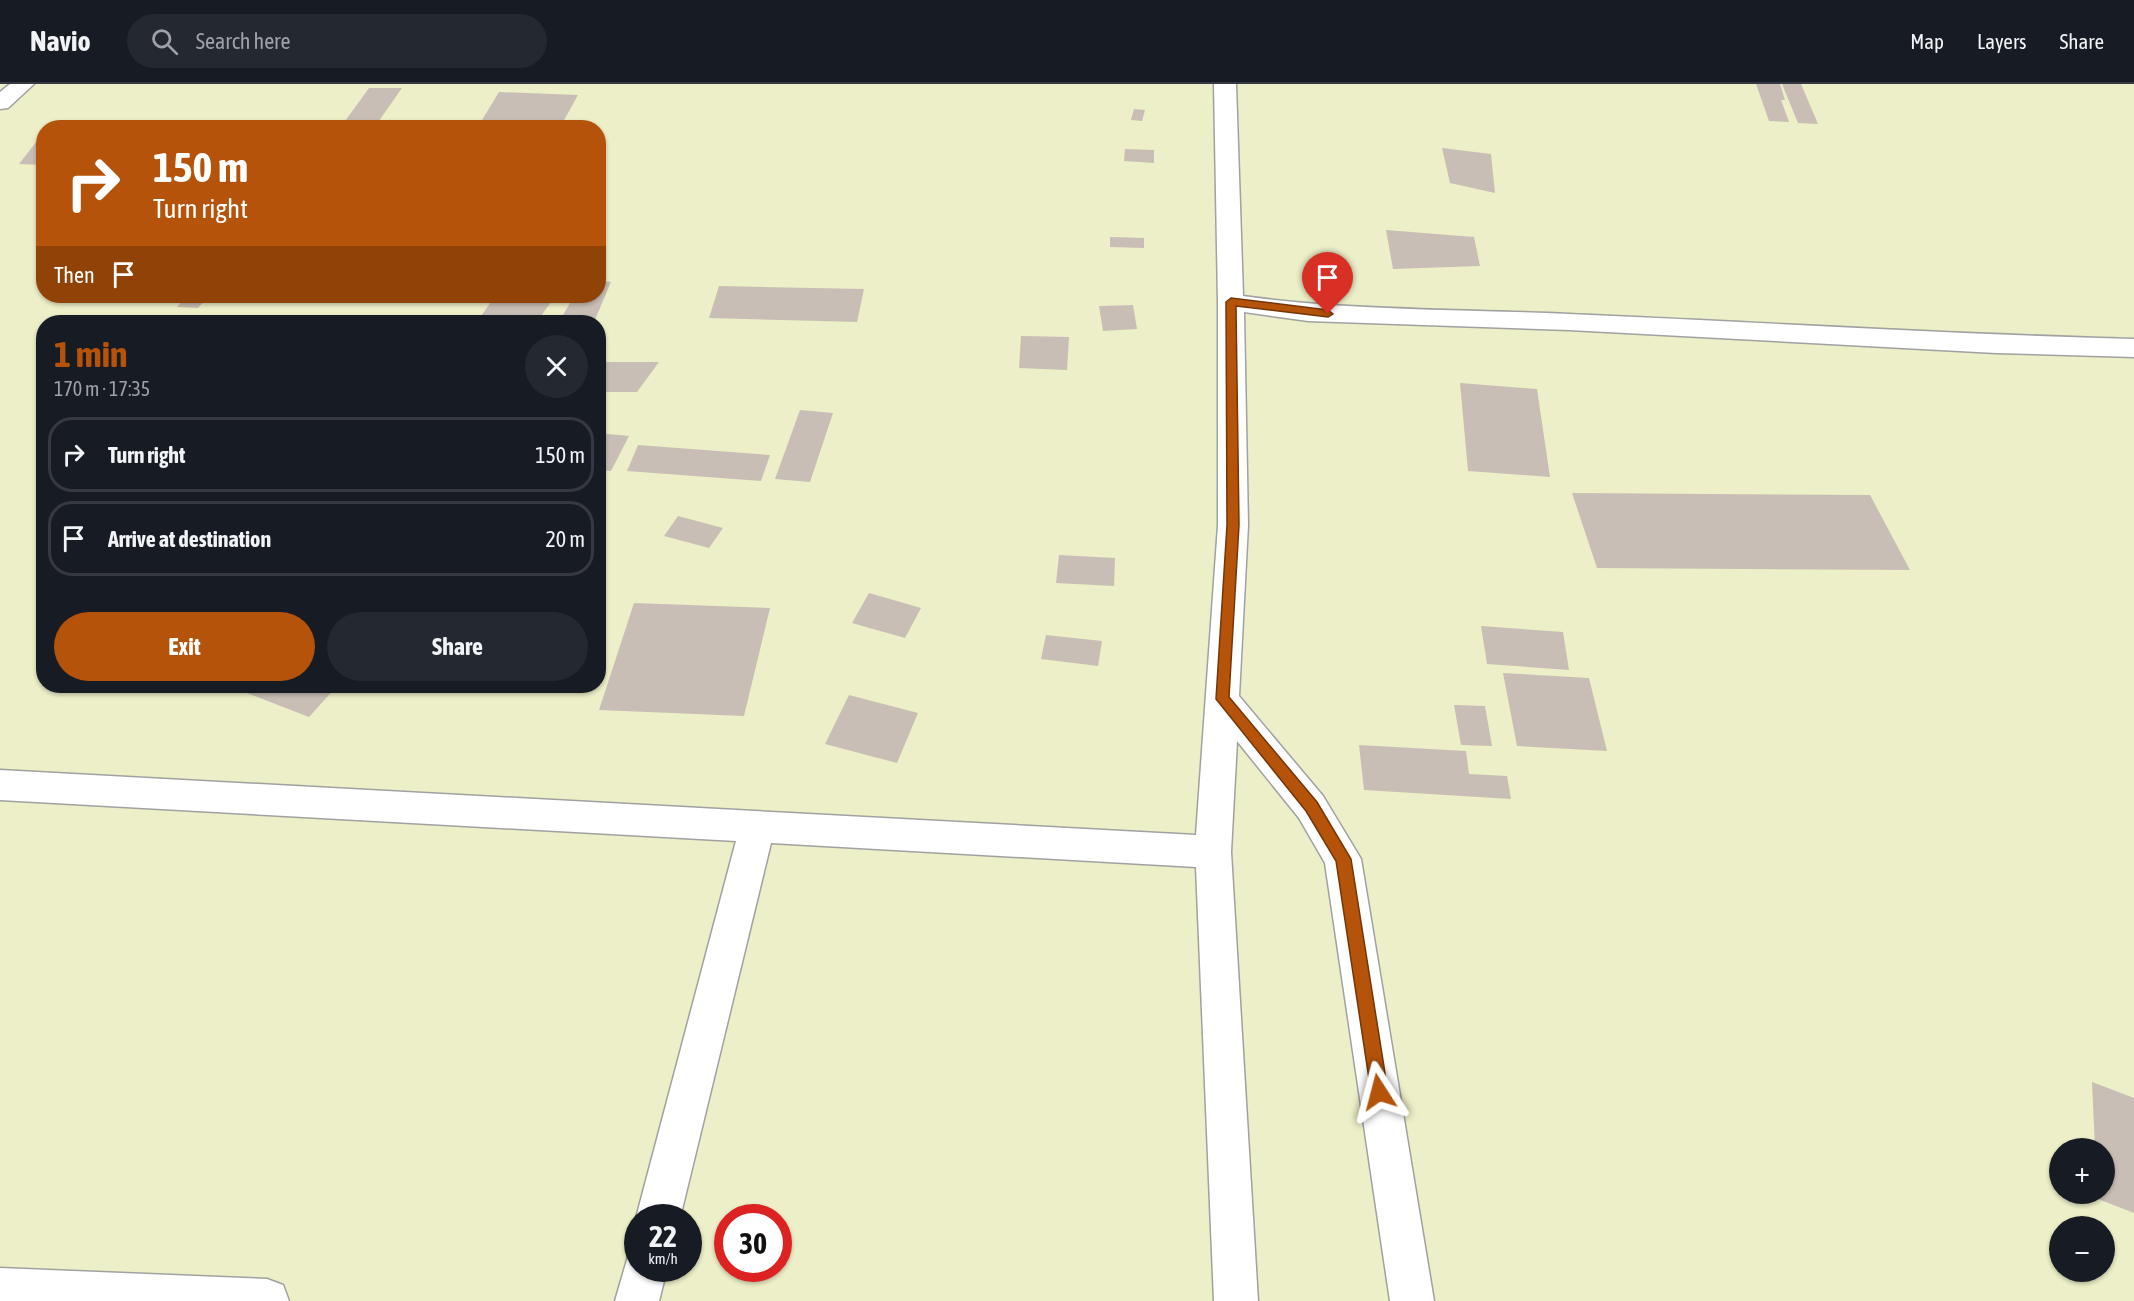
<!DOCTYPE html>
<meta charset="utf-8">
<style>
body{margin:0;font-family:"Asap Condensed",sans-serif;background:#242831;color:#f1f3f6;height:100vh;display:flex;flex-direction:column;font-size:22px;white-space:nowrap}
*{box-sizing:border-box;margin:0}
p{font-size:20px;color:#9ea1a6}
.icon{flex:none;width:33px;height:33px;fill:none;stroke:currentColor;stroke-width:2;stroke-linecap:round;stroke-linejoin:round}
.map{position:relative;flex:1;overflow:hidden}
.sheet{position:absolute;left:36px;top:231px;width:570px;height:378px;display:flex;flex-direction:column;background:#171b24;border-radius:24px;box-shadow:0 2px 4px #0004}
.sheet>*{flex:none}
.guide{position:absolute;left:36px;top:36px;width:570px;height:183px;border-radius:24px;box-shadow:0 2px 4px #0004;background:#b45309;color:#fff;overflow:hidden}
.tools{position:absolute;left:2049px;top:1054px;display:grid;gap:12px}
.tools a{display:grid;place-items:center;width:66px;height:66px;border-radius:50%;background:#171b24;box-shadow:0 2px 4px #0004;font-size:30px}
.speed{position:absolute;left:624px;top:1120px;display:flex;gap:12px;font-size:30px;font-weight:700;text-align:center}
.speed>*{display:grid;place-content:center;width:78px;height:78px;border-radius:50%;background:#171b24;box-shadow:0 2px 4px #0004;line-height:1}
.speed small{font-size:15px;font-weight:400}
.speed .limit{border:9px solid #d22;background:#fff;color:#111}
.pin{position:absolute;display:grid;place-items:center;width:51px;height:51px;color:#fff;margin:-62px -26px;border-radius:50% 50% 50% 0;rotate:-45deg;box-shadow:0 0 6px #0007}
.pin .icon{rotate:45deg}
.me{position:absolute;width:66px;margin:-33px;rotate:351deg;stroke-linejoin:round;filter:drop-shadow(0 0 4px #0008)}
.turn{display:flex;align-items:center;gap:21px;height:126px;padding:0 18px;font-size:27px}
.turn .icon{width:78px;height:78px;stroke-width:2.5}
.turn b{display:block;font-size:42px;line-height:51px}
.then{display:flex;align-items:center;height:57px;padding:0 18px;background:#0003;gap:12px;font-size:22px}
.round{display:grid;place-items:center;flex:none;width:63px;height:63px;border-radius:32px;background:#242831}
.head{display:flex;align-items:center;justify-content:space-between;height:102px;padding:0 18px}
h1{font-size:36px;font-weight:700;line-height:45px;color:#b45309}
.button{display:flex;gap:12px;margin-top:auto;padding:12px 18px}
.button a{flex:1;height:69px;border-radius:36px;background:#b45309;color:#fff;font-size:24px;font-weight:700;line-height:69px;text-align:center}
.button a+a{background:#242831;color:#f1f3f6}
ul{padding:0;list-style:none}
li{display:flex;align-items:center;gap:18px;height:75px;margin:0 12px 9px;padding:0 6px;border:3px solid #363941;border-radius:24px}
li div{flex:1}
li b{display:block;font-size:22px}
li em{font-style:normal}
header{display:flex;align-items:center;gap:36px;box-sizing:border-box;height:84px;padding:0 30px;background:#171b24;border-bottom:2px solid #363941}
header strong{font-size:28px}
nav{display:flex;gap:33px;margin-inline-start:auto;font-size:21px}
.search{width:420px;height:54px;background:#242831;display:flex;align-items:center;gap:15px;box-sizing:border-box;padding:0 21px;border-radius:33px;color:#9ea1a6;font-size:22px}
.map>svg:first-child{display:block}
.farmland{fill:#ecefc7;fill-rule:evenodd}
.building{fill:#c9beb5}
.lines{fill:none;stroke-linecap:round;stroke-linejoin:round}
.minor-casing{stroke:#a1a1a1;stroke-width:3}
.minor{fill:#fff;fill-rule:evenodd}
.route{fill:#b45309;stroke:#753606;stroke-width:1.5}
</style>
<header>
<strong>Navio</strong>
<div class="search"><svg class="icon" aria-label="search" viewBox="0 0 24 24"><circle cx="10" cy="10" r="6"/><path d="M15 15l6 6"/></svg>Search here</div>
<nav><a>Map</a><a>Layers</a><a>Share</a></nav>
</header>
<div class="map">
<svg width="2134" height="1217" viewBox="0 0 2134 1217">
<rect width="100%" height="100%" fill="#ede8de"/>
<!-- farmland -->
<path class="farmland" d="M 0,0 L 2134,0 L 2134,1217 L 0,1217 ZM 44,44 L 598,44 L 598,212 L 44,212 ZM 44,238 L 598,238 L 598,602 L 44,602 ZM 2060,1065 L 2104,1065 L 2104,1110 L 2060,1110 ZM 638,1134 L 688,1134 L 688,1185 L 638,1185 ZM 728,1134 L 778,1134 L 778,1185 L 728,1185 ZM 2060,1143 L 2104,1143 L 2104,1188 L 2060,1188 Z"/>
<!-- building -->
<path class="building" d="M 1756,0 L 1780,0 L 1785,16 L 1781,16 L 1789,38 L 1769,37 Z
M 1782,0 L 1801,0 L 1818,40 L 1798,39 Z
M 369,4 L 402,4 L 374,44 L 340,44 Z
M 499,8 L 578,11 L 563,38 L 482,36 Z
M 1134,25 L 1145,26 L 1142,37 L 1131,36 Z
M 50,39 L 84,42 L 84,44 L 47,44 Z
M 471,39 L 528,40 L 526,44 L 468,44 Z
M 44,48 L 44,81 L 19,80 Z
M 1442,64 L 1491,70 L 1495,109 L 1450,99 Z
M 1125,65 L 1154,66 L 1154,79 L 1124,77 Z
M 1386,146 L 1474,153 L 1480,182 L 1393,185 Z
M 1110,153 L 1144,154 L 1144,164 L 1110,163 Z
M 598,196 L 611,198 L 594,238 L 559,238 L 574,212 L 598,212 Z
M 719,202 L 864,205 L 857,238 L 709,234 Z
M 187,212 L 209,212 L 198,224 L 177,223 Z
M 495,212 L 555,212 L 537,238 L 477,238 Z
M 1133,221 L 1137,245 L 1103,247 L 1099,222 Z
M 259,231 L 346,237 L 346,238 L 254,238 Z
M 163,233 L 232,234 L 229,238 L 159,238 Z
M 1021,252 L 1069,253 L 1067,286 L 1019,284 Z
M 598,278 L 659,278 L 637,308 L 598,308 Z
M 1460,299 L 1537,305 L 1550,393 L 1468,387 Z
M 800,326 L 833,329 L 810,398 L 775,395 Z
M 598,349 L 629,352 L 611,387 L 598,386 Z
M 638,361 L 770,371 L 761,397 L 627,387 Z
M 1572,409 L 1870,411 L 1910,486 L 1597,484 Z
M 678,432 L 723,444 L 709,464 L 664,452 Z
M 1059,471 L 1115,474 L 1114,502 L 1056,499 Z
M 869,509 L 921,524 L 905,554 L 852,539 Z
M 634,519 L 770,524 L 744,632 L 599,626 Z
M 1481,542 L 1563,548 L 1569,586 L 1487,580 Z
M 1046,551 L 1102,557 L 1098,582 L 1041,575 Z
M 1503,589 L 1589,594 L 1607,667 L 1517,662 Z
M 236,602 L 337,602 L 309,633 L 234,604 Z
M 849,611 L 918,629 L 897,679 L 825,660 Z
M 1454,621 L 1485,622 L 1492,662 L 1461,661 Z
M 1359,661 L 1466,667 L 1469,690 L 1507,692 L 1511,715 L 1364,706 Z
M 2092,998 L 2134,1014 L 2134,1129 L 2098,1115 L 2097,1110 L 2104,1110 L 2104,1065 L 2095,1065 Z"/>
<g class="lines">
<defs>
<path id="minor" d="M 10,0 L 34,0 L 8,24 L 0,25 L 0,8 Z
M 1214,0 L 1236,0 L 1243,212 C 1351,227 1460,225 1569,230 C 1757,238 1945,250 2134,255 L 2134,273 L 1996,269 L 1569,246 L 1308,237 L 1244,228 L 1248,441 L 1239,612 L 1323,712 L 1361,775 L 1434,1217 L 1390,1217 L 1325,779 L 1299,734 L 1237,657 L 1231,768 L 1258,1217 L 1214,1217 L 1196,783 L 771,759 L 680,1134 L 638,1134 L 638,1137 L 636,1134 L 736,757 L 0,716 L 0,686 L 1196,751 L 1218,441 L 1218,218 Z
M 638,1166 L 638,1185 L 667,1185 L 659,1217 L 615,1217 L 629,1169 Z
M 0,1184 L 267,1195 L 283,1201 L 289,1217 L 0,1217 Z"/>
</defs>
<!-- minor casing -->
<use href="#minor" class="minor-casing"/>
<!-- minor -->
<use href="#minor" class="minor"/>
</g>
<!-- route -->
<path class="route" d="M 1231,214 L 1328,226 L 1333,230 L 1328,233 L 1236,222 L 1239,441 L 1229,613 L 1317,718 L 1351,775 L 1388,1008 L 1385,1014 L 1379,1016 L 1373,1014 L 1371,1008 L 1336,777 L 1306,727 L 1216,615 L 1227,441 L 1226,218 Z"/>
</svg>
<div class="tools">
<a>+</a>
<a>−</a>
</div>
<div class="speed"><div>22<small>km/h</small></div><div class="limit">30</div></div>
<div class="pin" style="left:1328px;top:230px;background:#d93025"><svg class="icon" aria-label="arrive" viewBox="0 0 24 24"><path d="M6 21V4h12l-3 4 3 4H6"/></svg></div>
<svg class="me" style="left:1379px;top:1008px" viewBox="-20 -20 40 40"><path d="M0-17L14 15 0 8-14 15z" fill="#b45309" stroke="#fff" stroke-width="4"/></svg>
<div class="guide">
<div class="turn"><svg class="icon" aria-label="right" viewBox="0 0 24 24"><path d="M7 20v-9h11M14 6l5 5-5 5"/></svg><div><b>150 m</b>Turn right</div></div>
<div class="then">Then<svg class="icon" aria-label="arrive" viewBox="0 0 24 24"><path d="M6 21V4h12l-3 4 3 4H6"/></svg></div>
</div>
<section class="sheet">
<div class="head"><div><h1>1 min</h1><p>170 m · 17:35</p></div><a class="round"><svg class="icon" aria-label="close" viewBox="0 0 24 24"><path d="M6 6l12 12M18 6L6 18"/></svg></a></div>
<ul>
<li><svg class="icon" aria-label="right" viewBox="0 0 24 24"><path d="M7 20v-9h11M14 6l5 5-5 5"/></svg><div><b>Turn right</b></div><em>150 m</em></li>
<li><svg class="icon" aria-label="arrive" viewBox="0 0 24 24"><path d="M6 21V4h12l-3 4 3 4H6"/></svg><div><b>Arrive at destination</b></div><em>20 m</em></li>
</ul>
<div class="button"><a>Exit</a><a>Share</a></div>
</section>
</div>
